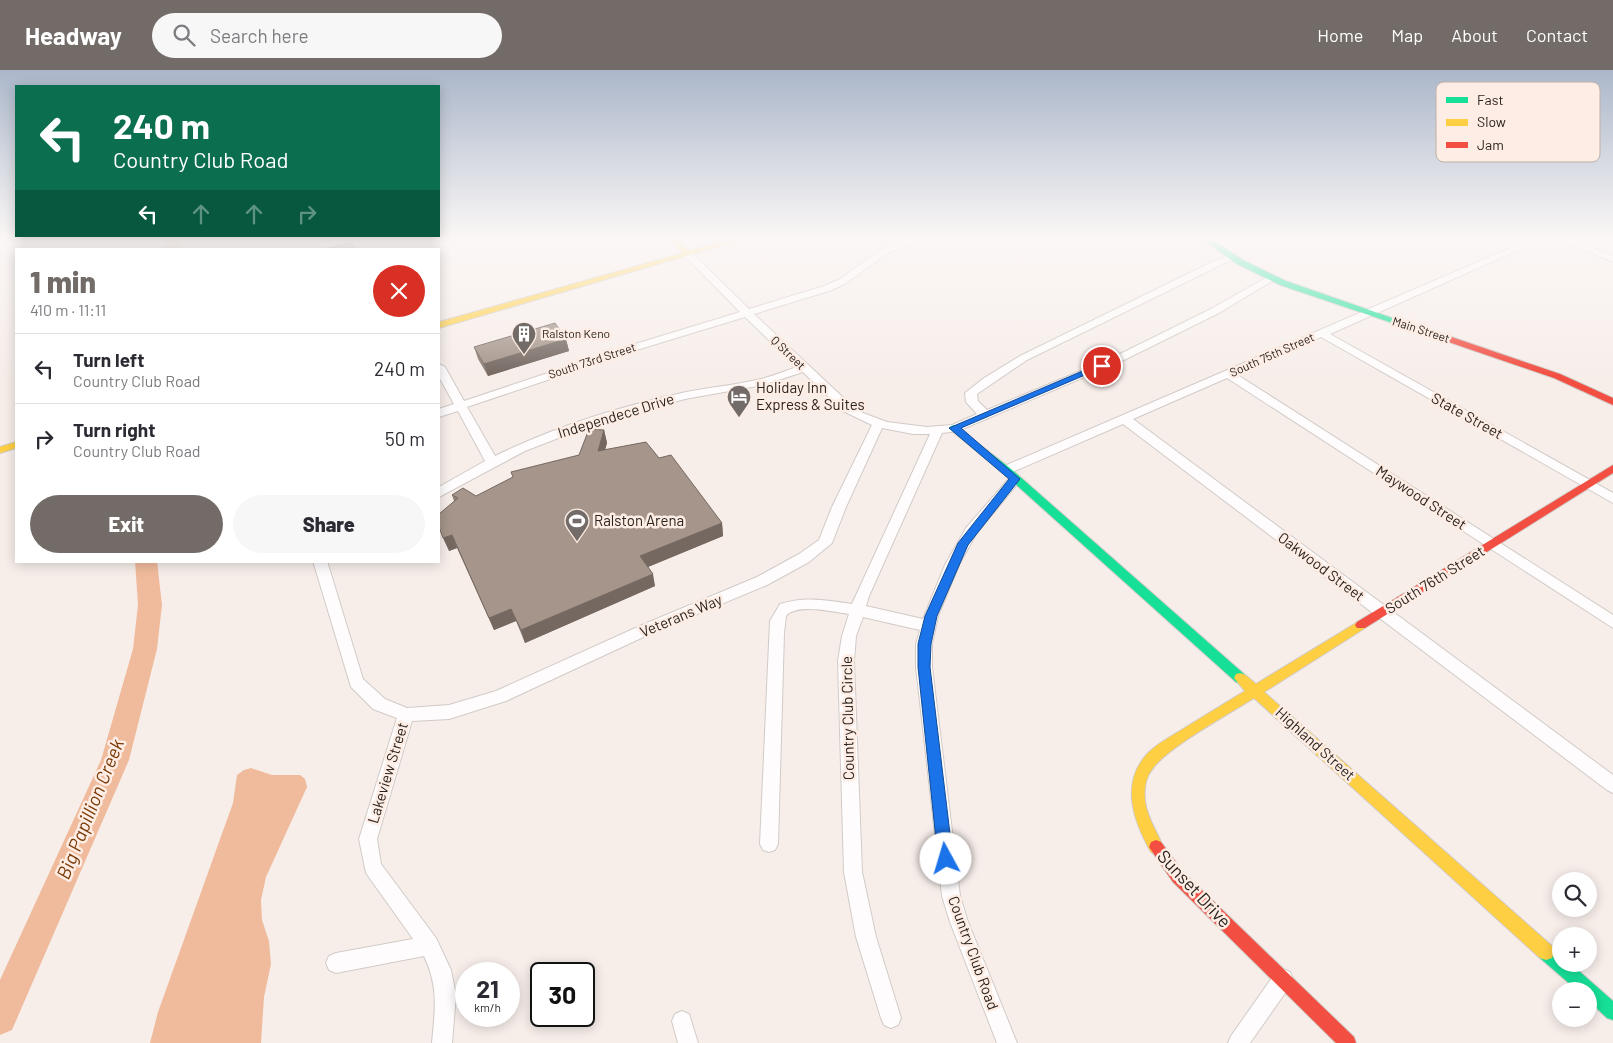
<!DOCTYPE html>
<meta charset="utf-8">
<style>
body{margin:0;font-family:Barlow,sans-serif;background:#f7f7f7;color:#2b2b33;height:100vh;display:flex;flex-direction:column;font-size:19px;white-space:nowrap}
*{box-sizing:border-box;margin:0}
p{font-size:16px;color:#7c7c81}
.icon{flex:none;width:28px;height:28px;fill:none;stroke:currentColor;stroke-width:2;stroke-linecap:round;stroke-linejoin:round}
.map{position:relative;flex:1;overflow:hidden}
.sheet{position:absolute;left:15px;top:178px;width:425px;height:315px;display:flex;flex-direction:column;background:#fff;border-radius:0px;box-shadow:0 2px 12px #0003}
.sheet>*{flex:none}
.guide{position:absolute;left:15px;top:15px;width:425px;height:152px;border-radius:0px;box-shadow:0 2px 12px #0003;background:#0b6e4f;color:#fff;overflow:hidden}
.buttons{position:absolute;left:1552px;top:802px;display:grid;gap:10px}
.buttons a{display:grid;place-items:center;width:45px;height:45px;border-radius:50%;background:#fff;box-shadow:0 2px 12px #0003;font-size:25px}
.speed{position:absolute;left:455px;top:892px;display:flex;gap:10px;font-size:25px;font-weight:700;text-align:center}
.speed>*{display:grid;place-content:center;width:65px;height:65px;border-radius:50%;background:#fff;box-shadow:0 2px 12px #0003;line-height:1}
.speed small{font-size:12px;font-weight:400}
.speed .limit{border:2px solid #111;border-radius:8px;background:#fff;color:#111}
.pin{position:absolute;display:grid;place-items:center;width:42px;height:42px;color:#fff;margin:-21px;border:2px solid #fff;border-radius:50%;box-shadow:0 1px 5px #0007}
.me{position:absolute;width:55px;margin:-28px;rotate:354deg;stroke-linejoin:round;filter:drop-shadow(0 0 4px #0008)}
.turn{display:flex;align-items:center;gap:18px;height:105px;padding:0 15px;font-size:22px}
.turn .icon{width:65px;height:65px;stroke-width:2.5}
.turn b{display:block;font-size:35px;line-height:42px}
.lanes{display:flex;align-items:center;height:48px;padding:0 15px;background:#0003;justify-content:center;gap:25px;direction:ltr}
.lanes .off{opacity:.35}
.round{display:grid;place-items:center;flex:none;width:52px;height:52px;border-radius:26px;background:#f7f7f7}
.summary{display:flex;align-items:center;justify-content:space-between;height:85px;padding:0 15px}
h1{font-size:30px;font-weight:800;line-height:38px;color:#726b67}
.primary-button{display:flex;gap:10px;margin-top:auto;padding:10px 15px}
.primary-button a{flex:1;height:58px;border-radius:30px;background:#726b67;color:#fff;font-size:20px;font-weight:800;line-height:58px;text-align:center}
.primary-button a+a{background:#f7f7f7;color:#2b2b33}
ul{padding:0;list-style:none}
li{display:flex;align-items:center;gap:15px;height:70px;padding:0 15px;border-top:1px solid #e1e1e2}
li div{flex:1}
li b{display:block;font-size:19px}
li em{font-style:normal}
header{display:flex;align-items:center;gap:30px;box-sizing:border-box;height:70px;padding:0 25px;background:#726b67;color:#fff}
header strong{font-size:24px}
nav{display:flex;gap:28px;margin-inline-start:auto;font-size:18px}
.search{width:350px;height:45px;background:#f7f7f7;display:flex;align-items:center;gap:12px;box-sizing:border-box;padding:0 18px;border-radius:28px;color:#7c7c81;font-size:19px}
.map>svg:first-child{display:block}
.water{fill:#f0bb9c}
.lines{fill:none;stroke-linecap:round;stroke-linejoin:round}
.river{fill:#f0bb9c;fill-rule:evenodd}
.street-casing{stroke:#d1cbc7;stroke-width:2}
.fast-casing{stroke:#d1cbc7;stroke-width:2}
.slow-casing{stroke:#d1cbc7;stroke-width:2}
.jam-casing{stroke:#d1cbc7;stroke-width:2}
.street{fill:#fefcfc;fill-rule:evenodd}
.fast{fill:#16e098;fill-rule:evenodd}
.slow{fill:#ffcf43;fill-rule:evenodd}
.jam{fill:#f24e42;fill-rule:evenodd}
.wall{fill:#8e8077}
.shaded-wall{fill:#746861}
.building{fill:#a5958a;stroke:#746861}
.route{fill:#1a73e8;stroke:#114b97}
.labels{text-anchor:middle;stroke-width:5;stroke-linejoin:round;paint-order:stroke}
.far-street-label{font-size:12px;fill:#2a2420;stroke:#fdede4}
.far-poi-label{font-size:12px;fill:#2a2420;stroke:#fdede4;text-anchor:start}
.poi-label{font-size:15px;fill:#2a2420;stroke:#fdede4;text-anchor:start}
.street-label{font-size:15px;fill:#2a2420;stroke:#fdede4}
.near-street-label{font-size:18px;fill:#2a2420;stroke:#fdede4}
.near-water-label{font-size:19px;font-style:italic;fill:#793804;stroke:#fdede4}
.key{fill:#fdede4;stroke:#beb1a9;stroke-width:1}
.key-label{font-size:14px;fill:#2a2420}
</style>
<header>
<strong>Headway</strong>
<div class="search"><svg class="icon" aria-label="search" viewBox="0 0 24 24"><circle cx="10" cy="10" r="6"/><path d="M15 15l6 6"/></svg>Search here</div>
<nav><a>Home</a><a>Map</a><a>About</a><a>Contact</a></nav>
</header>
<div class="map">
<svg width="1613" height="973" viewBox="0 0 1613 973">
<rect width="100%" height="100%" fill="#f7eeea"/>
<!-- water -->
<path class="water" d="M 251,698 L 272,705 L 300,705 L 305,709 L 307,717 L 266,807 L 261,830 L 262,850 L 269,871 L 271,894 L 264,927 L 261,973 L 150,973 L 158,942 L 233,733 L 237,705 L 244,700 Z"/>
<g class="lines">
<!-- river -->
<path class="river" d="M 167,169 L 182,169 L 180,179 L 164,179 Z
M 135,491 L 157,491 L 162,535 L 157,579 L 129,690 L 12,960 L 0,965 L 0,910 L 101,690 L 133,579 L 138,535 Z"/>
<defs>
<path id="street" d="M 908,169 L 921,169 L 888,183 L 846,213 L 832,220 L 754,244 L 851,335 L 863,343 L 887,352 L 927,357 L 952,355 L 977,344 L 966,332 L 965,323 L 984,308 L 1020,286 L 1214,191 L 1232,184 L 1237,187 L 1027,290 L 977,324 L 978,331 L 987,340 L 1114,287 L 1211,239 L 1269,206 L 1275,206 L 1277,208 L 1219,243 L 1122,291 L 958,361 L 942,363 L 869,526 L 866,536 L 923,549 L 945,495 L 966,458 L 1011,406 L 1019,406 L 1021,409 L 1019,412 L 976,464 L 959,495 L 938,546 L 932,574 L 932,597 L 960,826 L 968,852 L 1017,973 L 997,973 L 950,852 L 942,826 L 916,597 L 916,574 L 920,560 L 863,547 L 856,566 L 854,591 L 862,802 L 876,867 L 901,948 L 898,955 L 891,958 L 884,955 L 881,948 L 856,867 L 844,802 L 838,591 L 842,566 L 849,544 C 833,542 797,533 786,546 L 784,563 L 778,774 L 775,780 L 769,782 L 763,780 L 760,774 L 770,551 L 780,534 C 804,526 827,530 852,534 L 930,364 L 913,364 L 882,358 L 846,437 L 832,473 L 809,492 L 767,515 L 652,563 L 506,631 L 449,649 L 412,651 L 377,769 L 381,794 L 436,868 L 451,900 L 456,925 L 452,973 L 432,973 C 435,939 439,918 424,886 L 336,903 L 329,900 L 326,893 L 329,886 L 336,883 L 413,869 L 366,803 L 359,769 L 397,648 L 373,639 L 351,617 L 313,491 L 327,491 L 363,609 L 385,629 L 407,638 L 449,635 L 496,621 L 642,555 L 757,507 L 799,484 L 819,470 L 832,437 L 872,355 L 843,341 L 803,302 L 763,315 L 685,329 L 634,343 L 574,362 L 525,381 L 439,427 L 439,417 L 485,391 L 458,341 L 439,347 L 439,339 L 454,334 L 439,307 L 439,294 L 445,297 L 464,331 L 632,275 L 740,242 L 685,186 L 685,182 L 691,182 L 749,239 L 824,216 L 840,209 L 882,179 ZM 745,247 L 797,297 C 785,301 773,306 761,309 C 737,315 711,317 686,322 C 621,336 554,357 495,386 L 467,337 L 640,279 Z
M 1531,169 L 1543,169 L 1330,264 L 1613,423 L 1613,433 L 1321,267 L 1236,304 L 1613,545 L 1613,558 L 1227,308 L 1133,349 L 1613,705 L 1613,723 L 1607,720 L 1123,354 L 1010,403 L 1006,404 L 1000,400 L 1002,397 Z
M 1558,169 L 1571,169 L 1613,186 L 1613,192 Z
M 1283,899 L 1290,902 L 1293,909 L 1290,916 L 1250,973 L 1228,973 L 1231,966 L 1276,902 Z
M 682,941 L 689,944 L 698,973 L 678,973 L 672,951 L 675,944 Z"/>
<path id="fast" d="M 1202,169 L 1211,169 L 1243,190 L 1286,211 L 1441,265 L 1437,268 L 1434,267 L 1280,215 L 1237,194 Z
M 954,355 L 1010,398 L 1244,604 L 1246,608 L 1244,612 L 1240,613 L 1236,612 L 1002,402 L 951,360 L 949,358 L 951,356 Z
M 1546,874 L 1561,885 L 1561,894 L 1571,894 L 1613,931 L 1613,950 L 1607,948 L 1589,931 L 1589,921 L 1578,921 L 1540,888 L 1538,882 L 1540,876 Z"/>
<path id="slow" d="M 669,169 L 678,169 L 689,181 L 731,169 L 744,169 L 439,258 L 439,252 L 683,183 Z
M 16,372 L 16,378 L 0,383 L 0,377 Z
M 1361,550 L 1365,552 L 1367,555 L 1365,558 L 1264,622 L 1552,876 L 1554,882 L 1552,888 L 1546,890 L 1540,888 L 1254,628 C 1229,644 1164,679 1151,701 C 1145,709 1144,721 1145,731 C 1147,748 1157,761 1163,777 L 1161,782 L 1156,784 L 1151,782 C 1133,750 1120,713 1148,683 C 1158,673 1172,666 1183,659 C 1204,646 1225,633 1245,621 L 1234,608 L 1236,604 C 1244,601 1249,609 1256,614 Z"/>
<path id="jam" d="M 1437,262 L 1560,304 L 1613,328 L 1613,335 L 1554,308 L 1434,267 L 1434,263 Z
M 1613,395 L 1613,403 L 1365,558 L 1357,558 L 1355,555 L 1357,552 Z
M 1156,770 L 1161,772 L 1183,802 L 1354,967 L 1356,973 L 1336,973 L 1173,812 L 1149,777 L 1151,772 Z"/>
</defs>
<!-- street casing -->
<use href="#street" class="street-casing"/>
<!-- fast casing -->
<use href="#fast" class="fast-casing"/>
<!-- slow casing -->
<use href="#slow" class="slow-casing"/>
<!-- jam casing -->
<use href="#jam" class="jam-casing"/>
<!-- street -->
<use href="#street" class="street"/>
<!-- fast -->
<use href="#fast" class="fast"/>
<!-- slow -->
<use href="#slow" class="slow"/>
<!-- jam -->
<use href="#jam" class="jam"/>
</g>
<!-- wall -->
<path class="wall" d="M 566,269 L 569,281 L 488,306 L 478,289 L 474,277 Z
M 604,360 L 607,373 L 605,380 L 659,388 L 722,453 L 723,466 L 648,497 L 655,516 L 525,573 L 516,551 L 494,560 L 457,478 L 449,481 L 454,431 L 452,425 L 476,426 L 579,385 Z"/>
<!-- shaded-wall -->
<path class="shaded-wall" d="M 566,269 L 569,281 L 488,306 L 484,294 Z
M 604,360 L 607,373 L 601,394 L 598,381 Z
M 722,453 L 723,466 L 643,499 L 640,486 Z
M 452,465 L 457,478 L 449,481 L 443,468 Z
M 653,504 L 655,516 L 525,573 L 521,560 Z
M 511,539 L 516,551 L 494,560 L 489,548 Z"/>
<!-- building -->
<path class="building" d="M 351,172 L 355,179 L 325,179 Z
M 555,253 L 566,269 L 484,294 L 474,277 Z
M 589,359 L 604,360 L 598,381 L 646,372 L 659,388 L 671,385 L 722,453 L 640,486 L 653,504 L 521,560 L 511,539 L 489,548 L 452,465 L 443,468 L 439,457 L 439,444 L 458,428 L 452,425 L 463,418 L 476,426 L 513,407 L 511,402 L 579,385 Z"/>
<!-- sky -->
<linearGradient id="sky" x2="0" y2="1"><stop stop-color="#abb7ca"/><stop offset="0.55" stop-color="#fbf7f6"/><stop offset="1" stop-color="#fbf7f6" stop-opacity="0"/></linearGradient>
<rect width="1613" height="306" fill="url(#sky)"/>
<!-- route -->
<path class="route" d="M 1099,294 L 1102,294 L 1106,296 L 961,358 L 1020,409 L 968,475 L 937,546 L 931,574 L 930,597 L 953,789 L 951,794 L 946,796 L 941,794 L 938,789 L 918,597 L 918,574 L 925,546 L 958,473 L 1009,409 L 949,358 Z"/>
<!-- icons -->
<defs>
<symbol id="building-pin" viewBox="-11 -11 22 30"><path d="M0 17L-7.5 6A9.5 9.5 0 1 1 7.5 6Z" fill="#726b67" stroke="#fdede4"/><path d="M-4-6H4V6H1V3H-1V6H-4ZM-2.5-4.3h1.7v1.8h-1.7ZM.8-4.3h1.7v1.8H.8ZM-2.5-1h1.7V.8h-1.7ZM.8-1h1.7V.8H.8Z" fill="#fff"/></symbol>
<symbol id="hotel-pin" viewBox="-11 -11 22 30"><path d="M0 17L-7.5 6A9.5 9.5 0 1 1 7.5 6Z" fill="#726b67" stroke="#fdede4"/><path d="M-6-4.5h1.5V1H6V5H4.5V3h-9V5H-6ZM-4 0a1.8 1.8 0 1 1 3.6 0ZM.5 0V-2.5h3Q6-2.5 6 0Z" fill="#fff"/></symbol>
<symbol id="stadium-pin" viewBox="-11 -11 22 30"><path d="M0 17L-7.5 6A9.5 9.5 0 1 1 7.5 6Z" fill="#726b67" stroke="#fdede4"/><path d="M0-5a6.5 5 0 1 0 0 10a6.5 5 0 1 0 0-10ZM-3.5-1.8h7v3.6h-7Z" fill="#fff"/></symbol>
</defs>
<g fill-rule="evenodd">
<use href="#building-pin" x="510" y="250" width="28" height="38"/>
<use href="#hotel-pin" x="725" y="313" width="28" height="38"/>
<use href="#stadium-pin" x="563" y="437" width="28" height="38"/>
</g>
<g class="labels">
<!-- far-street labels -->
<g class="far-street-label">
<text transform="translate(1421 260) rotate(18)" y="4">Main Street</text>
<text transform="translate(788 283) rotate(44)" y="4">Q Street</text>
<text transform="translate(1272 285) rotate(-24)" y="4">South 75th Street</text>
<text transform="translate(592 291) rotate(-18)" y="4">South 73rd Street</text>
</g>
<!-- far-poi labels -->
<g class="far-poi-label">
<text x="542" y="268">Ralston Keno</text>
</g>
<!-- poi labels -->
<g class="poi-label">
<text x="756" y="323">Holiday Inn<tspan x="756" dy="17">Express &amp; Suites</tspan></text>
<text x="594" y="456">Ralston Arena</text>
</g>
<!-- street labels -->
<g class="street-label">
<text transform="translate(616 346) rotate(-17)" y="5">Independece Drive</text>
<text transform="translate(1467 346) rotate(29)" y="5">State Street</text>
<text transform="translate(1421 428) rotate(33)" y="5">Maywood Street</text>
<text transform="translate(1321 497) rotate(37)" y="5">Oakwood Street</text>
<text transform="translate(1435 510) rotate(-32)" y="5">South 76th Street</text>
<text transform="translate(681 546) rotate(-23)" y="5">Veterans Way</text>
<text transform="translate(848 648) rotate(-91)" y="5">Country Club Circle</text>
<text transform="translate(1315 674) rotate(42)" y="5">Highland Street</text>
<text transform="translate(388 703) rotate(-73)" y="5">Lakeview Street</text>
<text transform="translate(973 883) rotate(70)" y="5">Country Club Road</text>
</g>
<!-- near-street labels -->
<g class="near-street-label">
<text transform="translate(1194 819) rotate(47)" y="6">Sunset Drive</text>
</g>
<!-- near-water labels -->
<g class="near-water-label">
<text transform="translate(90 739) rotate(-68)" y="7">Big Papillion Creek</text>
</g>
</g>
<!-- legend -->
<rect x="1436" y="12" width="164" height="80" rx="8" class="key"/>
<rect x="1446" y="27" width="22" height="6" fill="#16e098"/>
<rect x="1446" y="49" width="22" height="7" fill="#ffcf43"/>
<rect x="1446" y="72" width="22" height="6" fill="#f24e42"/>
<g class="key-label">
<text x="1477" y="35">Fast</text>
<text x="1477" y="57">Slow</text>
<text x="1477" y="80">Jam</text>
</g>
</svg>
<div class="buttons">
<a><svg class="icon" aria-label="search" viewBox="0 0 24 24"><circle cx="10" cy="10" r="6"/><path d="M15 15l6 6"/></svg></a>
<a>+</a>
<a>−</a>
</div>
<div class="speed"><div>21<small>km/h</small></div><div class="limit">30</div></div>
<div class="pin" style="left:1102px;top:296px;background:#d93025"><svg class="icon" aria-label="arrive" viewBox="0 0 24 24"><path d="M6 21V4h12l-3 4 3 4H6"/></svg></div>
<svg class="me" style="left:946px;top:789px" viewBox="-20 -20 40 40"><circle r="19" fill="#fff"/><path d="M0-13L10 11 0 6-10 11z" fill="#1a73e8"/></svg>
<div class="guide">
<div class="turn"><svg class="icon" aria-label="left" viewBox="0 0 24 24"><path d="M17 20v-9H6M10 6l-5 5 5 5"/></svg><div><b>240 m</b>Country Club Road</div></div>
<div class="lanes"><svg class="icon" aria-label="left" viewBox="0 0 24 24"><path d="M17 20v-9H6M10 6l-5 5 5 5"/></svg><svg class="icon off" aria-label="ahead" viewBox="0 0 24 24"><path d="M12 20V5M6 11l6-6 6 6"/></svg><svg class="icon off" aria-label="ahead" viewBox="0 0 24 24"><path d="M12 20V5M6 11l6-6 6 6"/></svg><svg class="icon off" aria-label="right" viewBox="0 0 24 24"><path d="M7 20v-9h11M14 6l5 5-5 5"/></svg></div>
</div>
<section class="sheet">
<div class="summary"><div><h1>1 min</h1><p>410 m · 11:11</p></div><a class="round" style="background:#d93025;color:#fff"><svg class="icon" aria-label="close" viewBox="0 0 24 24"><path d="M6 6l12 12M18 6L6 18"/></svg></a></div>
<ul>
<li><svg class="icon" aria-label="left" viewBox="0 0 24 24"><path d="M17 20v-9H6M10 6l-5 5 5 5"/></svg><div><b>Turn left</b><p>Country Club Road</p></div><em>240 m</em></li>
<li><svg class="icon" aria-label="right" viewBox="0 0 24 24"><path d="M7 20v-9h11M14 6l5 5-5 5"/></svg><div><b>Turn right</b><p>Country Club Road</p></div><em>50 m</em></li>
</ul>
<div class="primary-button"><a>Exit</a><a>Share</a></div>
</section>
</div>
